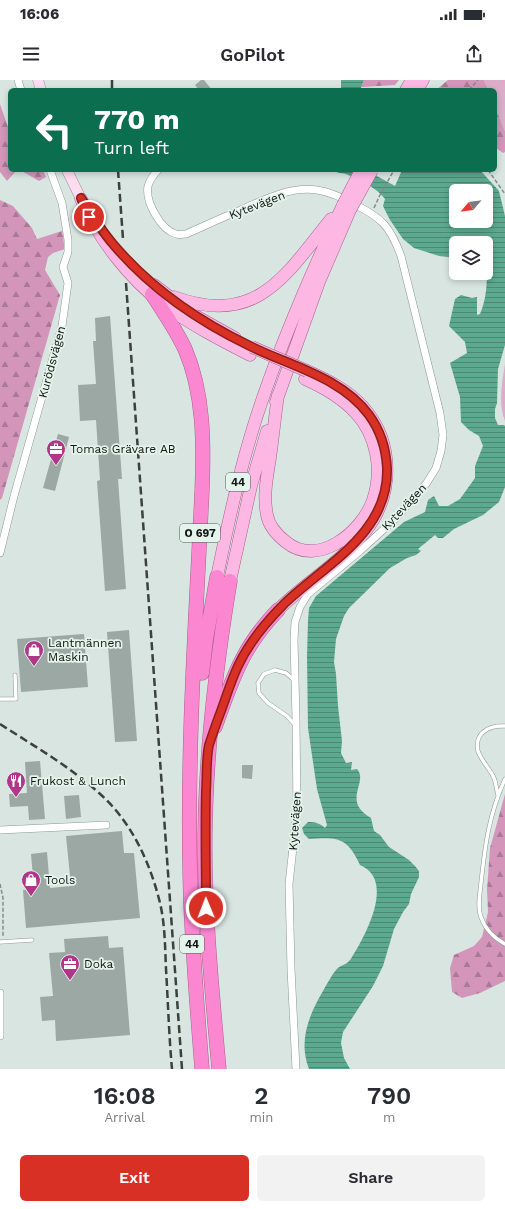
<!DOCTYPE html>
<meta charset="utf-8">
<style>
body{margin:0;font-family:"Work Sans",sans-serif;background:#f2f2f3;color:#2b2b33;height:100vh;display:flex;flex-direction:column;font-size:15px;white-space:nowrap}
*{box-sizing:border-box;margin:0}
p{font-size:13px;color:#7c7c81}
.icon{flex:none;width:22px;height:22px;fill:none;stroke:currentColor;stroke-width:2;stroke-linecap:round;stroke-linejoin:round}
.map{position:relative;height:989px;overflow:hidden}
.details{display:flex;flex-direction:column;background:#fff;flex:1}
.details>*{flex:none}
.banner{position:absolute;left:8px;top:8px;width:489px;height:84px;border-radius:6px;box-shadow:0 2px 6px #0003;background:#0b6e4f;color:#fff;overflow:hidden}
.needle{width:26px;rotate:242deg}
.buttons{position:absolute;left:449px;top:104px;display:grid;gap:8px}
.buttons a{display:grid;place-items:center;width:44px;height:44px;border-radius:6px;background:#fff;box-shadow:0 2px 6px #0003;font-size:20px}
.pin{position:absolute;display:grid;place-items:center;width:34px;height:34px;color:#fff;margin:-17px;border:2px solid #fff;border-radius:50%;box-shadow:0 1px 4px #0007}
.me{position:absolute;width:44px;margin:-22px;rotate:359deg;stroke-linejoin:round;filter:drop-shadow(0 0 3px #0008)}
.turn{display:flex;align-items:center;gap:14px;height:84px;padding:0 20px;font-size:18px}
.turn .icon{width:52px;height:52px;stroke-width:2.5}
.turn b{display:block;font-size:28px;line-height:34px}
.eta{display:flex;justify-content:space-evenly;align-items:center;height:68px;text-align:center}
.eta b{font-size:24px;font-weight:600;line-height:28px}
.action{display:flex;gap:8px;margin-top:auto;padding:8px 20px}
.action a{flex:1;height:46px;border-radius:6px;background:#d93025;color:#fff;font-size:16px;font-weight:600;line-height:46px;text-align:center}
.action a+a{background:#f2f2f3;color:#2b2b33}
.status{display:flex;justify-content:space-between;align-items:center;height:28px;padding:0 20px;background:#fff;direction:ltr}
.status svg{height:11px;fill:currentColor}
header{display:flex;justify-content:space-between;align-items:center;height:52px;padding:0 20px;background:#fff;font-size:18px;font-weight:600}
.map>svg:first-child{display:block}
.green{fill:#dbadc8}
.forest{fill:url(#forest-firs)}
.water{fill:url(#water-rules);fill-rule:evenodd}
.building{fill:#9ba8a3}
.lines{fill:none;stroke-linecap:round;stroke-linejoin:round}
.lane-casing{stroke:#8c9893;stroke-width:4.5}
.street-casing{stroke:#8c9893;stroke-width:8}
.secondary-casing{stroke:#8c9893;stroke-width:11}
.primary-casing{stroke:#aa5f8f;stroke-width:13}
.highway-casing{stroke:#aa5f8f;stroke-width:15}
.path{stroke:#848d89;stroke-width:1.5;stroke-dasharray:4 2;stroke-linecap:butt}
.lane{stroke:#fff;stroke-width:3.5}
.street{stroke:#fff;stroke-width:7}
.secondary{stroke:#fedbf1;stroke-width:10}
.primary{stroke:#fdb7e3;stroke-width:12}
.highway{stroke:#fc87d1;stroke-width:14}
.rail{stroke:#3a413e;stroke-width:2.5;stroke-dasharray:8 4;stroke-linecap:butt}
.primary-bridge-casing{stroke:#aa5f8f;stroke-width:13;stroke-linecap:butt}
.primary-bridge{stroke:#fdb7e3;stroke-width:12}
.route-casing{stroke:#8d1f18;stroke-width:10}
.route{stroke:#d93025;stroke-width:7}
.labels{text-anchor:middle;stroke-width:3.5;stroke-linejoin:round;paint-order:stroke}
.shield{fill:#e5f3ed;stroke:#515855;stroke-width:1}
.shield-label{font-size:11px;font-weight:bold;fill:#111614}
.street-label{font-size:12px;fill:#111614;stroke:#e5f3ed}
.poi-label{font-size:12px;fill:#111614;stroke:#e5f3ed;text-anchor:start}
</style>
<div class="status"><b>16:06</b><svg viewBox="0 0 49 12"><path d="M0 12V9h3v3zM5 12V6h3v6zM10 12V3h3v9zM15 12V0h3v12zM26 1h20v11H26zM47 4h2v5h-2z"/></svg></div>
<header><svg class="icon" aria-label="menu" viewBox="0 0 24 24"><path d="M4 6h16M4 12h16M4 18h16"/></svg>GoPilot<svg class="icon" aria-label="share" viewBox="0 0 24 24"><path d="M12 15V3M7 8l5-5 5 5M5 13v7h14v-7"/></svg></header>
<div class="map">
<svg width="505" height="989" viewBox="0 0 505 989">
<defs>
<pattern id="forest-firs" width="22" height="20" patternUnits="userSpaceOnUse"><rect width="22" height="20" fill="#d396ba"/><path d="M5 1l3.5 6h-7zM16 11l3.5 6h-7z" fill="#aa7996"/></pattern>
<pattern id="water-rules" width="6" height="5" patternUnits="userSpaceOnUse"><rect width="6" height="5" fill="#5ca990"/><path d="M0 2.5h6" fill="none" stroke="#4b8974"/></pattern>
</defs>
<rect width="100%" height="100%" fill="#d8e5e0"/>
<!-- green -->
<path class="green" d="M 484,0 L 505,0 L 505,51 L 495,27 L 495,10 L 488,10 Z
M 505,284 L 505,341 C 498,324 502,302 505,284 Z"/>
<!-- forest -->
<path class="forest" d="M 364,0 L 399,0 L 395,5 L 361,7 Z
M 448,0 L 484,0 L 488,10 L 436,10 Z
M 0,24 L 8,47 L 10,48 L 10,90 L 17,90 L 7,101 L 0,92 Z
M 495,27 L 505,51 L 505,72 L 503,73 L 495,67 Z
M 20,90 L 43,90 L 46,97 L 39,101 Z
M 0,120 L 13,126 L 32,148 L 37,159 L 62,151 L 65,169 L 53,173 L 48,177 L 45,190 L 60,215 L 2,418 L 0,420 Z
M 505,714 L 505,901 L 480,913 L 462,918 L 452,912 L 450,888 L 454,875 L 474,866 L 482,857 L 488,832 L 487,810 L 490,768 Z"/>
<!-- water -->
<path class="water" d="M 341,0 L 364,0 L 360,10 L 341,10 Z
M 333,90 L 366,90 L 395,106 L 402,90 L 480,90 L 499,111 L 505,136 L 505,265 L 498,289 L 497,323 L 495,329 L 495,338 L 498,345 L 504,345 L 505,346 L 505,407 L 499,422 L 483,435 L 454,449 L 443,458 L 438,458 L 435,455 L 418,469 L 421,471 L 416,475 L 407,478 L 390,488 L 349,528 L 344,536 L 336,559 L 334,582 L 336,594 L 338,626 L 342,661 L 341,673 L 346,683 L 352,682 L 351,690 L 357,689 C 369,702 341,721 371,738 L 374,751 L 380,755 L 389,767 L 409,780 L 415,786 L 419,791 L 419,797 L 411,814 L 409,824 L 403,832 L 394,849 L 383,886 L 373,906 L 343,952 L 341,963 L 344,978 L 350,989 L 309,989 C 298,961 309,935 323,911 C 327,904 331,896 336,890 C 341,884 347,886 352,877 C 365,856 396,800 360,785 C 347,757 338,757 309,759 L 304,754 L 302,748 L 308,742 C 315,742 320,743 325,748 L 327,745 L 317,709 L 308,648 L 307,577 L 308,540 L 309,528 L 316,516 L 404,442 L 425,432 L 428,420 L 434,416 L 439,426 L 448,426 L 460,419 L 475,398 L 475,386 L 483,366 L 479,356 L 469,350 L 461,342 L 460,317 L 450,283 L 467,273 L 465,262 L 449,246 L 455,219 L 461,215 L 472,218 L 477,217 L 477,235 L 480,234 C 490,211 486,188 486,163 L 456,163 L 456,178 L 439,176 L 414,168 L 403,159 L 390,140 L 383,126 L 385,119 C 377,108 360,100 348,95 C 342,92 337,94 333,90 ZM 456,111 L 486,111 L 486,141 L 456,141 Z"/>
<!-- building -->
<path class="building" d="M 201,0 L 204,0 L 212,10 L 199,10 L 195,5 Z
M 110,236 L 122,399 L 118,399 L 126,509 L 105,511 L 97,401 L 100,400 L 96,340 L 80,341 L 78,305 L 96,304 L 93,261 L 96,261 L 95,238 Z
M 58,354 L 69,357 L 55,411 L 43,408 Z
M 129,550 L 137,661 L 115,662 L 107,552 Z
M 84,554 L 88,607 L 21,612 L 17,559 Z
M 40,681 L 45,739 L 29,740 L 28,726 L 10,727 L 9,714 L 27,713 L 25,682 Z
M 242,685 L 253,685 L 252,699 L 242,698 Z
M 79,715 L 81,737 L 66,739 L 64,716 Z
M 122,751 L 124,773 L 134,773 L 140,838 L 26,848 L 23,810 L 34,809 L 31,774 L 47,772 L 50,808 L 71,806 L 66,756 Z
M 108,856 L 109,868 L 123,867 L 130,955 L 56,961 L 55,940 L 42,941 L 40,917 L 53,916 L 49,873 L 65,872 L 64,859 Z"/>
<g class="lines">
<defs>
<path id="lane" d="M 294,600 L 286,593 L 275,590 L 264,594 L 258,603 L 259,613 L 268,623 L 287,636 L 296,646
M 0,619 L 16,619 L 15,595
M 505,699 C 489,734 485,766 481,803 C 480,814 477,827 481,837 C 485,849 494,858 505,864
M 498,715 C 496,708 496,701 493,696 C 489,688 481,680 478,671 C 474,653 489,645 505,646
M 0,862 L 32,860"/>
<path id="street" d="M 18,0 L 21,10
M 158,90 C 153,95 150,100 148,106 C 145,122 161,150 176,154 C 179,155 183,154 186,154 C 202,147 219,139 236,132 C 261,121 289,106 317,110 C 330,112 343,118 354,124 C 382,138 390,146 401,176 L 440,333 L 443,355 L 441,371 L 436,388 L 426,404 L 395,439 L 360,471 L 308,514 L 300,527 L 295,542 L 294,560 L 296,639 L 297,731 L 289,804 L 291,889 L 296,989
M 0,473 L 14,416 L 62,246 L 68,203 L 63,187 L 68,172 L 68,160 L 62,123 L 50,90
M 0,750 L 106,745
M 0,913 L 0,956"/>
<path id="secondary" d="M 38,0 L 41,10
M 67,90 L 81,119"/>
<path id="primary" d="M 406,10 L 412,0
M 417,10 L 423,0
M 81,119 C 99,160 129,198 165,226 C 192,245 221,260 250,275
M 154,205 L 192,234 L 235,258
M 174,217 C 257,247 285,196 331,139
M 278,315 C 275,336 273,357 270,378 C 267,397 263,416 267,435 C 269,446 277,455 286,462 C 318,488 362,452 373,420 C 383,390 377,355 355,332 C 341,317 323,307 305,299
M 276,322 L 319,202 L 350,130
M 217,497 C 230,433 244,370 266,309 C 288,246 315,185 343,125
M 230,501 L 251,406 L 267,351
M 278,530 C 305,503 340,483 364,453 C 394,416 395,363 363,327 C 348,310 327,300 307,291"/>
<path id="highway" d="M 152,214 C 164,232 176,250 185,269 C 204,313 204,364 202,411 C 196,538 187,666 190,793 C 191,858 197,924 202,989
M 202,593 L 206,559 L 217,497
M 215,647 C 232,600 242,567 278,530
M 219,989 C 212,911 204,832 205,754 C 206,669 216,585 230,501"/>
</defs>
<!-- lane casing -->
<use href="#lane" class="lane-casing"/>
<!-- street casing -->
<use href="#street" class="street-casing"/>
<!-- secondary casing -->
<use href="#secondary" class="secondary-casing"/>
<!-- primary casing -->
<use href="#primary" class="primary-casing"/>
<!-- highway casing -->
<use href="#highway" class="highway-casing"/>
<!-- path -->
<path class="path" d="M 469,10 L 478,0
M 488,90 L 505,114
M 374,128 L 380,115 L 394,90
M 0,804 L 3,818 L 3,856"/>
<!-- lane -->
<use href="#lane" class="lane"/>
<!-- street -->
<use href="#street" class="street"/>
<!-- secondary -->
<use href="#secondary" class="secondary"/>
<!-- primary -->
<use href="#primary" class="primary"/>
<!-- highway -->
<use href="#highway" class="highway"/>
<!-- rail -->
<path class="rail" d="M 112,0 L 112,10
M 118,90 L 123,159
M 126,203 L 182,989
M 0,644 C 34,666 69,686 99,713 C 131,741 150,782 160,823 C 165,844 165,867 166,889 C 168,922 169,956 172,989"/>
<defs>
<path id="primary-bridge" d="M 343,125 L 361,90
M 350,130 L 372,90
M 252,267 L 307,291"/>
</defs>
<!-- primary-bridge casing -->
<use href="#primary-bridge" class="primary-bridge-casing"/>
<!-- primary-bridge -->
<use href="#primary-bridge" class="primary-bridge"/>
</g>
<g class="lines">
<defs>
<path id="route" d="M 89,137 L 81,118 C 91,134 101,150 113,164 C 151,209 198,241 250,266 C 290,286 341,297 369,335 C 380,350 386,369 387,388 C 389,453 326,484 285,523 C 266,542 249,562 238,586 C 230,603 225,621 218,639 C 215,647 212,656 209,665 C 206,679 207,697 206,711 C 205,750 206,789 206,828"/>
</defs>
<!-- route casing -->
<use href="#route" class="route-casing"/>
<!-- route -->
<use href="#route" class="route"/>
</g>
<!-- icons -->
<defs>
<symbol id="office-pin" viewBox="-11 -11 22 30"><path d="M0 17L-7.5 6A9.5 9.5 0 1 1 7.5 6Z" fill="#b03689" stroke="#e5f3ed"/><path d="M-6-3h4V-5.5h4V-3h4V5H-6ZM-1-4.5V-3h2v-1.5ZM-6 0V1H6V0Z" fill="#fff"/></symbol>
<symbol id="shop-pin" viewBox="-11 -11 22 30"><path d="M0 17L-7.5 6A9.5 9.5 0 1 1 7.5 6Z" fill="#b03689" stroke="#e5f3ed"/><path d="M-5-2.5h2.3a2.7 3.5 0 0 1 5.4 0H5L5.5 6h-11ZM-1.5-2.5h3a1.5 2.3 0 0 0-3 0Z" fill="#fff"/></symbol>
<symbol id="restaurant-pin" viewBox="-11 -11 22 30"><path d="M0 17L-7.5 6A9.5 9.5 0 1 1 7.5 6Z" fill="#b03689" stroke="#e5f3ed"/><path d="M-5-6h1v4h1v-4h1v4h1v-4h1v5L-1.5 .5V6h-2V.5L-5-1ZM5-6V6H3V1.5H1.5Q1.5-4 5-6Z" fill="#fff"/></symbol>
</defs>
<g fill-rule="evenodd">
<use href="#office-pin" x="45" y="358" width="22" height="30"/>
<use href="#shop-pin" x="23" y="559" width="22" height="30"/>
<use href="#restaurant-pin" x="5" y="690" width="22" height="30"/>
<use href="#shop-pin" x="20" y="789" width="22" height="30"/>
<use href="#office-pin" x="59" y="873" width="22" height="30"/>
</g>
<g class="labels">
<!-- shield labels -->
<g class="shield">
<rect x="226" y="393" width="24" height="18" rx="3"/>
<rect x="180" y="444" width="40" height="18" rx="3"/>
<rect x="180" y="855" width="24" height="18" rx="3"/>
</g>
<g class="shield-label">
<text x="238" y="406">44</text>
<text x="200" y="457">O 697</text>
<text x="192" y="868">44</text>
</g>
<!-- street labels -->
<g class="street-label">
<text transform="translate(257 125) rotate(-21)" y="4">Kytevägen</text>
<text transform="translate(52 282) rotate(-75)" y="4">Kurödsvägen</text>
<text transform="translate(404 427) rotate(-47)" y="4">Kytevägen</text>
<text transform="translate(295 741) rotate(-86)" y="4">Kytevägen</text>
</g>
<!-- poi labels -->
<g class="poi-label">
<text x="70" y="373">Tomas Grävare AB</text>
<text x="48" y="567">Lantmännen<tspan x="48" dy="14">Maskin</tspan></text>
<text x="30" y="705">Frukost &amp; Lunch</text>
<text x="45" y="804">Tools</text>
<text x="84" y="888">Doka</text>
</g>
</g>
</svg>
<div class="buttons">
<a><svg class="needle" viewBox="-14 -14 28 28"><path d="M0-13l5 13h-10z" fill="#e53935"/><path d="M0 13l5-13h-10z" fill="#7c7c81"/></svg></a>
<a><svg class="icon" aria-label="layers" viewBox="0 0 24 24"><path d="M12 4l9 5-9 5-9-5zM3 14l9 5 9-5"/></svg></a>
</div>
<div class="pin" style="left:89px;top:137px;background:#d93025"><svg class="icon" aria-label="arrive" viewBox="0 0 24 24"><path d="M6 21V4h12l-3 4 3 4H6"/></svg></div>
<svg class="me" style="left:206px;top:828px" viewBox="-20 -20 40 40"><circle r="17" fill="#d93025" stroke="#fff" stroke-width="3"/><path d="M0-11L8 9 0 5-8 9z" fill="#fff"/></svg>
<div class="banner">
<div class="turn"><svg class="icon" aria-label="left" viewBox="0 0 24 24"><path d="M17 20v-9H6M10 6l-5 5 5 5"/></svg><div><b>770 m</b>Turn left</div></div>
</div>
</div>
<section class="details">
<div class="eta">
<div><b>16:08</b><p>Arrival</p></div>
<div><b>2</b><p>min</p></div>
<div><b>790</b><p>m</p></div>
</div>
<div class="action"><a>Exit</a><a>Share</a></div>
</section>
